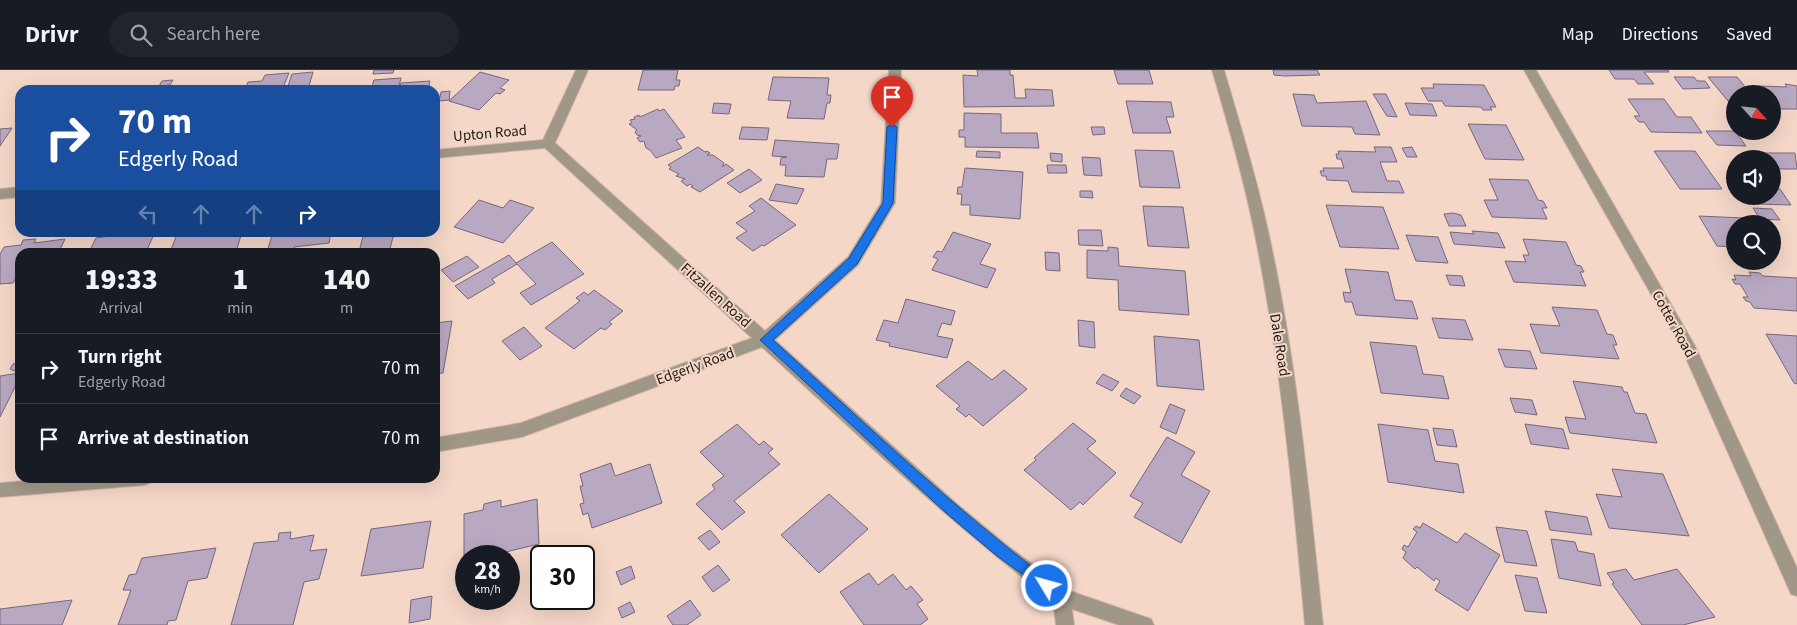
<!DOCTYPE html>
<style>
body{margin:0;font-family:"Source Sans 3",sans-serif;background:#20242c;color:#f1f3f6;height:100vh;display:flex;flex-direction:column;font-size:19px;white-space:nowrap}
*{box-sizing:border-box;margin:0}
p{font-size:16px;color:#9ea1a6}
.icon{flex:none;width:28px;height:28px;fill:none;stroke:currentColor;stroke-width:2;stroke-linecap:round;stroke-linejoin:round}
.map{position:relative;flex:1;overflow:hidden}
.panel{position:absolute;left:15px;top:178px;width:425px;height:235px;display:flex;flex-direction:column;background:#171b24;border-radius:15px;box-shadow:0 5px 20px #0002}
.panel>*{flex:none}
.banner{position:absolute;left:15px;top:15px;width:425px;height:152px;border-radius:15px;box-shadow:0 5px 20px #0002;background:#1a4fa0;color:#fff;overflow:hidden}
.needle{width:32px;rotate:117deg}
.controls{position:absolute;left:1726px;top:15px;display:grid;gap:10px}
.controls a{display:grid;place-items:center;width:55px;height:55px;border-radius:50%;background:#171b24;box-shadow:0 5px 20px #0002;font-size:25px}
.speed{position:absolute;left:455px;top:475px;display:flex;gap:10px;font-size:25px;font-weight:700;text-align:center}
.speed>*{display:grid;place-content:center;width:65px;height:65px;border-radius:50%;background:#171b24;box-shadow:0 5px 20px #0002;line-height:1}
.speed small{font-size:12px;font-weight:400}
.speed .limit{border:2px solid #111;border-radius:8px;background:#fff;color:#111}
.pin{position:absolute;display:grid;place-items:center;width:42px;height:42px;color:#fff;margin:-51px -21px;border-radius:50% 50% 50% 0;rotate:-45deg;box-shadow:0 0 5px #0007}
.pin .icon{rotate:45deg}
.me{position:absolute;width:55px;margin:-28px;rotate:307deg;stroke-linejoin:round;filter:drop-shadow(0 0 4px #0008)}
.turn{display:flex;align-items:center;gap:18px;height:105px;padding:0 20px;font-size:22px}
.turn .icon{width:65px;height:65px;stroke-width:2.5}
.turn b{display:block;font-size:35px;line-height:42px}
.lanes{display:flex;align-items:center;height:48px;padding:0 20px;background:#0003;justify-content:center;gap:25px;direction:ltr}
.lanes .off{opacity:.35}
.eta{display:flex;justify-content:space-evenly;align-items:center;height:85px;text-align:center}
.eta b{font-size:30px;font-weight:800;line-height:35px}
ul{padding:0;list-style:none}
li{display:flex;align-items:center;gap:15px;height:70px;padding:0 20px;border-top:1px solid #363941}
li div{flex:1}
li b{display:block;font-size:19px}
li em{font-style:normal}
header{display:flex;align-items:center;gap:30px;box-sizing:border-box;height:70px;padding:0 25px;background:#171b24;border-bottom:1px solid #363941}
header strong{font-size:24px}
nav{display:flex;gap:28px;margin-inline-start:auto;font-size:18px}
.search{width:350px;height:45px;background:#20242c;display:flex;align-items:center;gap:12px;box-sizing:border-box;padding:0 18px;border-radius:28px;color:#9ea1a6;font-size:19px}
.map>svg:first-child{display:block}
.building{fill:#b9a8c1;stroke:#76677e}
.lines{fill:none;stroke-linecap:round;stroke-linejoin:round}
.minor-casing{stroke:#cfb5a7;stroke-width:2}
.minor{fill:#a09787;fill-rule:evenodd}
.route{fill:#1a73e8;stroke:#114b97}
.labels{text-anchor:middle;stroke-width:4;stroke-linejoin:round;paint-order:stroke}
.street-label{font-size:15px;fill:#221812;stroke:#f5d7c8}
</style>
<header>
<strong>Drivr</strong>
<div class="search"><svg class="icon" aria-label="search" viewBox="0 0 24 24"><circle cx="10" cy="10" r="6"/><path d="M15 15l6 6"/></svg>Search here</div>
<nav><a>Map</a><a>Directions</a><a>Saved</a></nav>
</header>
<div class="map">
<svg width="1797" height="555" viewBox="0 0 1797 555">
<rect width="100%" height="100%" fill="#f5d7c8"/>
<!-- building -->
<path class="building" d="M 374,0 L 394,0 L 393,3 L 373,4 Z
M 643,0 L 678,0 L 676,10 L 680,10 L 679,16 L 675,16 L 674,20 L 638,20 Z
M 977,0 L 1010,0 L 1010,5 L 1013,5 L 1015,28 L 1026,28 L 1025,19 L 1052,20 L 1054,36 L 964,37 L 963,5 L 978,6 Z
M 1114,0 L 1149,0 L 1153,14 L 1118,14 Z
M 1273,0 L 1317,0 L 1320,5 L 1284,6 L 1274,5 Z
M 1609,0 L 1668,0 L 1669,2 L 1644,2 L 1654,14 L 1638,14 L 1634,9 L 1615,9 Z
M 313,2 L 309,16 L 287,19 L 292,4 Z
M 480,2 L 509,10 L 500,18 L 505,20 L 500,24 L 496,23 L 479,40 L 449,31 Z
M 289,3 L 282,20 L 245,20 L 248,12 L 262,11 L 265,5 Z
M 773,7 L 829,8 L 827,25 L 831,25 L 830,33 L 827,33 L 824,49 L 787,48 L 791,31 L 768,30 Z
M 1674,7 L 1694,7 L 1697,11 L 1705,11 L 1710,18 L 1683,19 Z
M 1708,7 L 1737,7 L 1751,24 L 1735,24 L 1735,31 L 1728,31 Z
M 401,8 L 398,20 L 371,20 L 374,10 Z
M 173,10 L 170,15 L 159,16 L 162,11 Z
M 430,11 L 428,20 L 399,19 L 401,13 Z
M 1433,14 L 1484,15 L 1496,37 L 1490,37 L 1492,40 L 1483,40 L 1481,37 L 1445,36 L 1442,31 L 1428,31 L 1421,18 L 1434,18 Z
M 1785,14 L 1797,16 L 1797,39 L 1777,39 L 1772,33 L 1772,24 L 1765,24 L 1759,16 L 1787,17 Z
M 450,21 L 449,30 L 439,31 L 441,22 Z
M 1293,24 L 1314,25 L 1317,33 L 1366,31 L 1380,65 L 1355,64 L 1352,57 L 1302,56 Z
M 1373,24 L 1386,24 L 1397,47 L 1387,46 Z
M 1628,29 L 1664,29 L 1677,47 L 1691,47 L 1702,63 L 1651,62 L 1644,52 L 1639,52 L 1634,46 L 1640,46 Z
M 1126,31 L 1171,32 L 1174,47 L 1166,47 L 1171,63 L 1133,63 Z
M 714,33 L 731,34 L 729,44 L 712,43 Z
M 1405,33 L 1432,34 L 1437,46 L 1410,45 Z
M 658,39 L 659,41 L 664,39 L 685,67 L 676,70 L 682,78 L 656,88 L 650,80 L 646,78 L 644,71 L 640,72 L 637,68 L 641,66 L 637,65 L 635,62 L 637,60 L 629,54 L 632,53 L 630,50 L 635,49 L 634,47 L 639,45 L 640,47 Z
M 964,43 L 1001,44 L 1001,63 L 1037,63 L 1039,78 L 965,77 L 965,67 L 959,67 L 959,60 L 964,60 Z
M 1468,54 L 1506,55 L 1524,90 L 1485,89 Z
M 742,57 L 769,58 L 767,70 L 739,69 Z
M 1091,57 L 1104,57 L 1105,64 L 1093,65 Z
M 12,58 L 0,76 L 0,59 Z
M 1706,61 L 1735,61 L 1746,76 L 1717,75 Z
M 775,70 L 839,74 L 837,89 L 827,89 L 824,107 L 785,106 L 786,95 L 780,95 L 781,88 L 787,87 L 772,86 Z
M 698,77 L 705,82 L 707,81 L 710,83 L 707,85 L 713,85 L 724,93 L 722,97 L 726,94 L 734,100 L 700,122 L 691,117 L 693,116 L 690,114 L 687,116 L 681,111 L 685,109 L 676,106 L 679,104 L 669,99 L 671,97 L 668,95 Z
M 1374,77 L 1391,77 L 1397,92 L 1380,92 L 1387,111 L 1399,111 L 1404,123 L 1352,122 L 1348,111 L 1327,110 L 1326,106 L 1322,106 L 1320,101 L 1324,101 L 1323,98 L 1344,98 L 1341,89 L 1337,89 L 1336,84 L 1339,84 L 1338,81 L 1376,82 Z
M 1412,77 L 1417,87 L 1407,87 L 1402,78 Z
M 1135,80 L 1173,81 L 1180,118 L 1140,117 Z
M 977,81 L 1000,82 L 1000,88 L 976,87 Z
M 1654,81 L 1695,81 L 1722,119 L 1680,119 Z
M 1050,83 L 1062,84 L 1062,92 L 1051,91 Z
M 1765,83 L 1795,83 L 1797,99 L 1777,99 L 1772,89 L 1770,89 Z
M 1082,87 L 1100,88 L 1102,106 L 1084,105 Z
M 1047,95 L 1066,95 L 1067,103 L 1048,103 Z
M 965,98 L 1023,102 L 1020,149 L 970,145 L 970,135 L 961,135 L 962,124 L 957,124 L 958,117 L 962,117 Z
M 749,99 L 762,110 L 740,123 L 727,113 Z
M 1489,109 L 1528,110 L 1538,130 L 1543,131 L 1547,138 L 1542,138 L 1547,149 L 1492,147 L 1484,130 L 1498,130 Z
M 776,114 L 804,119 L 797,134 L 769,130 Z
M 1772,119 L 1780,119 L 1791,135 L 1757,134 L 1752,126 L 1772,126 Z
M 1080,121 L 1092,121 L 1093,128 L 1080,127 Z
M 761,128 L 796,155 L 764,176 L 762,175 L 753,181 L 736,168 L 747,161 L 736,153 L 755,141 L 749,136 Z
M 479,130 L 503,138 L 510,130 L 534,138 L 503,173 L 454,157 Z
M 1326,135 L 1383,137 L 1399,179 L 1340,177 Z
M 1143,136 L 1183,137 L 1189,178 L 1148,176 Z
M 1753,138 L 1772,139 L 1780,150 L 1760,149 Z
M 1453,143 L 1461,145 L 1466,156 L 1449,156 L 1444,144 Z
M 1699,146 L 1744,148 L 1748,154 L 1735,154 L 1735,177 L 1717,176 Z
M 1078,160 L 1101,160 L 1103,176 L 1079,175 Z
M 1472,161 L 1498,163 L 1505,178 L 1454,174 L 1450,162 L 1474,164 Z
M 126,162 L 155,162 L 146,182 L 89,182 L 96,168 L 125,164 Z
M 178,162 L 242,162 L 236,182 L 170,182 Z
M 273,162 L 331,162 L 329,173 L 294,177 L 292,182 L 267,182 Z
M 364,162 L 422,162 L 393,167 L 390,179 L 359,182 Z
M 953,162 L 991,174 L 980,194 L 996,199 L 987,218 L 932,200 L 938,189 L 933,187 L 937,181 L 942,182 Z
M 1406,165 L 1438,167 L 1448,193 L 1416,191 Z
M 36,169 L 34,173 L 65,169 L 59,182 L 20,182 L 20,203 L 18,204 L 13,213 L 0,214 L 0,184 L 4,177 L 21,175 L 23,170 Z
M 1523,169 L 1566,172 L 1576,195 L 1581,196 L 1584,202 L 1580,202 L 1586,216 L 1514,212 L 1505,191 L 1526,192 L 1523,185 L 1529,185 Z
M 552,172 L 584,204 L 531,235 L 520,223 L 536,214 L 516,193 Z
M 1108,177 L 1118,178 L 1119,196 L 1185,201 L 1189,245 L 1119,240 L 1118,210 L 1087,208 L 1087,180 L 1108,181 Z
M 1045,182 L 1059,183 L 1060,201 L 1046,200 Z
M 509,185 L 517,194 L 492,209 L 495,213 L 468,229 L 455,216 Z
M 467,186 L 479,197 L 453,212 L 441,200 Z
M 1345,199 L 1388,202 L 1395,230 L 1412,231 L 1418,249 L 1356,245 L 1352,232 L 1345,232 L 1343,222 L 1351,223 Z
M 1749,202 L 1760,203 L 1763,206 L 1797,208 L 1797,241 L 1754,238 L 1750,232 L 1746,231 L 1743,227 L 1748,227 L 1740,214 L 1735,214 L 1732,209 L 1736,210 L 1734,205 L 1751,206 Z
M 1446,205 L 1462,206 L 1465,216 L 1450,215 Z
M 594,220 L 623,241 L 609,252 L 612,254 L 605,260 L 601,258 L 574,279 L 545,258 L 580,231 L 576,228 L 584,222 L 588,225 Z
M 906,229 L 955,241 L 951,255 L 942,253 L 937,266 L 953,269 L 947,288 L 889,276 L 890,273 L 876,270 L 884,250 L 898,253 Z
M 1552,237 L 1597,240 L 1607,264 L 1613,265 L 1617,275 L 1613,275 L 1619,289 L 1541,283 L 1530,254 L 1560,256 Z
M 1432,248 L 1465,250 L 1473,270 L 1439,268 Z
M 1078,250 L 1094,252 L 1095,278 L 1079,276 Z
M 452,251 L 443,303 L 435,304 L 435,253 Z
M 524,257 L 542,276 L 520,290 L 502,271 Z
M 1766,264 L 1797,266 L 1797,314 L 1794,313 Z
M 1154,266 L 1199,270 L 1204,320 L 1157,316 Z
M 1370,272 L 1416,276 L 1423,304 L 1443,306 L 1449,329 L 1381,323 Z
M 1498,279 L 1530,281 L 1537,299 L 1505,297 Z
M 968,291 L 992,310 L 1004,300 L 1027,319 L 983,356 L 969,344 L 966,347 L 956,339 L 960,336 L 936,316 Z
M 19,292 L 20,299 L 14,301 L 10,299 L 13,294 Z
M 20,303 L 20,307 L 0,347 L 0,306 Z
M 1103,304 L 1119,312 L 1112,321 L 1096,313 Z
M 1573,311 L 1622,317 L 1624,322 L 1627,322 L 1635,343 L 1646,344 L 1657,373 L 1570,363 L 1565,347 L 1586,349 Z
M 1126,318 L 1141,326 L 1134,334 L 1120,326 Z
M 1510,328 L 1532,330 L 1537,345 L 1515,342 Z
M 1170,334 L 1185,340 L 1176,364 L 1160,357 Z
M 1073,353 L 1096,371 L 1087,379 L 1116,403 L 1083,435 L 1080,432 L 1071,440 L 1024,400 L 1036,390 L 1034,388 Z
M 737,354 L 759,375 L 764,371 L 767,374 L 773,379 L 768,383 L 780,394 L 734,431 L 745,442 L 722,460 L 696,434 L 715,419 L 712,415 L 724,406 L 700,382 Z
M 1378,354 L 1428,360 L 1435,391 L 1458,394 L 1464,423 L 1388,412 Z
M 1525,354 L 1563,359 L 1569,379 L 1531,374 Z
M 1433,358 L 1453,360 L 1457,377 L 1437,375 Z
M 1167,367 L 1195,382 L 1181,405 L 1210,421 L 1181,473 L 1134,447 L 1143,433 L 1130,426 Z
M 611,393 L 615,406 L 650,394 L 662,433 L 592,458 L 588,443 L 583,445 L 580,434 L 584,433 L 580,416 L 583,416 L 580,404 Z
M 1612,399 L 1663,404 L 1689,466 L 1609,458 L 1596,424 L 1622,427 Z
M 829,424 L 868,459 L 819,503 L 781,465 Z
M 537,429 L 539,474 L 489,486 L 466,486 L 464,490 L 464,444 L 483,440 L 484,434 L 501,430 L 501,437 Z
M 1545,441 L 1587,447 L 1592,465 L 1550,460 Z
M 431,451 L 423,498 L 361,506 L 371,459 Z
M 1423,453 L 1457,473 L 1465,463 L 1500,485 L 1468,541 L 1435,520 L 1440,511 L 1436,508 L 1434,511 L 1417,497 L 1415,499 L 1403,488 L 1406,482 L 1402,479 L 1404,475 L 1408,477 L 1417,462 L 1413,459 L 1416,456 L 1420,458 Z
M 1496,457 L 1527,461 L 1537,496 L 1505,492 Z
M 710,460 L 720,472 L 709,480 L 698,468 Z
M 291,462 L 290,469 L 314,465 L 310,481 L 327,479 L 319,509 L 304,512 L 293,555 L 231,555 L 254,473 L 278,471 L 279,463 Z
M 1551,469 L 1575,472 L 1578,481 L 1594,484 L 1601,516 L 1559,508 Z
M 216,478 L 207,508 L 188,511 L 176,550 L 168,551 L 167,555 L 118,555 L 131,520 L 123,520 L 129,505 L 136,504 L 142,488 Z
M 541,495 L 541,529 L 547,529 L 540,531 L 538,496 Z
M 718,495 L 730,510 L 713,522 L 702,507 Z
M 631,496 L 635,508 L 621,515 L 616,502 Z
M 1626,499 L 1634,510 L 1677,499 L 1715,547 L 1683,555 L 1642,555 L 1612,514 L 1614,513 L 1607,503 Z
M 869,503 L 878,515 L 893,504 L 906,520 L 911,516 L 923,530 L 917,534 L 928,549 L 920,555 L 864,555 L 840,522 Z
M 1515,505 L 1537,508 L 1547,543 L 1525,541 Z
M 432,526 L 430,549 L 409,553 L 411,530 Z
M 72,530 L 62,555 L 0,555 L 0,539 Z
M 690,530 L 701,545 L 687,555 L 673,555 L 667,546 Z
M 630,532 L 635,542 L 622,548 L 618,538 Z"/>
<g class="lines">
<defs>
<path id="minor" d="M 576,0 L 588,0 L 555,73 L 765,261 L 848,187 L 881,133 L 889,0 L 901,0 L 895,133 L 858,195 L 775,270 L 957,434 L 1008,476 L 1067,520 L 1151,549 L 1154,555 L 1119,555 L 1072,539 L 1074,555 L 1056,555 L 1053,531 C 950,453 857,364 762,277 L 522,367 L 435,382 L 435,368 L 521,353 L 752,268 L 545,78 L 435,88 L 435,80 L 543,70 Z
M 1212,0 L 1224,0 C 1240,54 1257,109 1269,165 C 1297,293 1309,424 1323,555 L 1305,555 C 1293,424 1281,293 1255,165 C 1244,109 1228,54 1212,0 Z
M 1524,0 L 1536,0 L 1695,276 L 1797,498 L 1797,526 L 1791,524 L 1681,277 Z
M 20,117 L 20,127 L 0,129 L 0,119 Z
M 63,408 L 152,408 L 150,413 L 144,415 L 0,427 L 0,413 Z"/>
</defs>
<!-- minor casing -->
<use href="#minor" class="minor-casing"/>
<!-- minor -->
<use href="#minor" class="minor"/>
</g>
<!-- route -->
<path class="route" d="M 892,54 L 897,57 L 893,133 L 857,194 L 773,270 C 864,352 953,438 1052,512 L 1054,516 L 1052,520 L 1047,522 L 997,486 L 946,443 L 760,270 L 849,188 L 883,133 L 887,57 Z"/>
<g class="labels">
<!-- street labels -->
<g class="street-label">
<text transform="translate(490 63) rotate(-5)" y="5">Upton Road</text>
<text transform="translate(716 225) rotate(42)" y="5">Fitzallen Road</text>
<text transform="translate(1674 254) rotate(61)" y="5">Cotter Road</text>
<text transform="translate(1280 275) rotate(81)" y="5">Dale Road</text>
<text transform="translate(695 296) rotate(-20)" y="5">Edgerly Road</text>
</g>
</g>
</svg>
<div class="controls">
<a><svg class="needle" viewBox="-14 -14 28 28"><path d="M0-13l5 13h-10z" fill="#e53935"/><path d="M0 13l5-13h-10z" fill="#9ea1a6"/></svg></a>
<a><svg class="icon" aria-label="sound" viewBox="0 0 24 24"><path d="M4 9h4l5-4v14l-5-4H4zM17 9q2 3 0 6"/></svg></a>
<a><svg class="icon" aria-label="search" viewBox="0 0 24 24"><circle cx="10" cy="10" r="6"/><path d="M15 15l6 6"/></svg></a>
</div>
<div class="speed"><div>28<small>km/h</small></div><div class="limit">30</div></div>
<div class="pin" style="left:892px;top:57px;background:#d93025"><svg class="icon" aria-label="arrive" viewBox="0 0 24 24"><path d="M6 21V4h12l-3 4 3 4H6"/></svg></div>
<svg class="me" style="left:1047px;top:516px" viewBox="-20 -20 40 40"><circle r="17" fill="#1a73e8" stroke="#fff" stroke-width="3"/><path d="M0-11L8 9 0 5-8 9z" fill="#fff"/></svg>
<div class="banner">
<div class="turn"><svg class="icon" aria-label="right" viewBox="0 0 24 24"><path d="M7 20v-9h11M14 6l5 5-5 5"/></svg><div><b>70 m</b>Edgerly Road</div></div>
<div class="lanes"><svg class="icon off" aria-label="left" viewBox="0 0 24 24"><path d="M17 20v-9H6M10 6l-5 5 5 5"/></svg><svg class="icon off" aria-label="ahead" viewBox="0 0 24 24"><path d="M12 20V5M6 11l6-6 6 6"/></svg><svg class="icon off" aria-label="ahead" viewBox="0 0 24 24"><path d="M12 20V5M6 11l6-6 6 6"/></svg><svg class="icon" aria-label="right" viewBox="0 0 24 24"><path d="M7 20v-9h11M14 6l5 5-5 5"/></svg></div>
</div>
<section class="panel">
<div class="eta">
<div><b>19:33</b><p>Arrival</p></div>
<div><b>1</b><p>min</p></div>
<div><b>140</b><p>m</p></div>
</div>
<ul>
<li><svg class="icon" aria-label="right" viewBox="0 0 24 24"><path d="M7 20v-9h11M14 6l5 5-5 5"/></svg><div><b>Turn right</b><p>Edgerly Road</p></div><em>70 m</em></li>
<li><svg class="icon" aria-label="arrive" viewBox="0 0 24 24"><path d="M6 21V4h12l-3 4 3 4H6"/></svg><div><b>Arrive at destination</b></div><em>70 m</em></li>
</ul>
</section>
</div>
